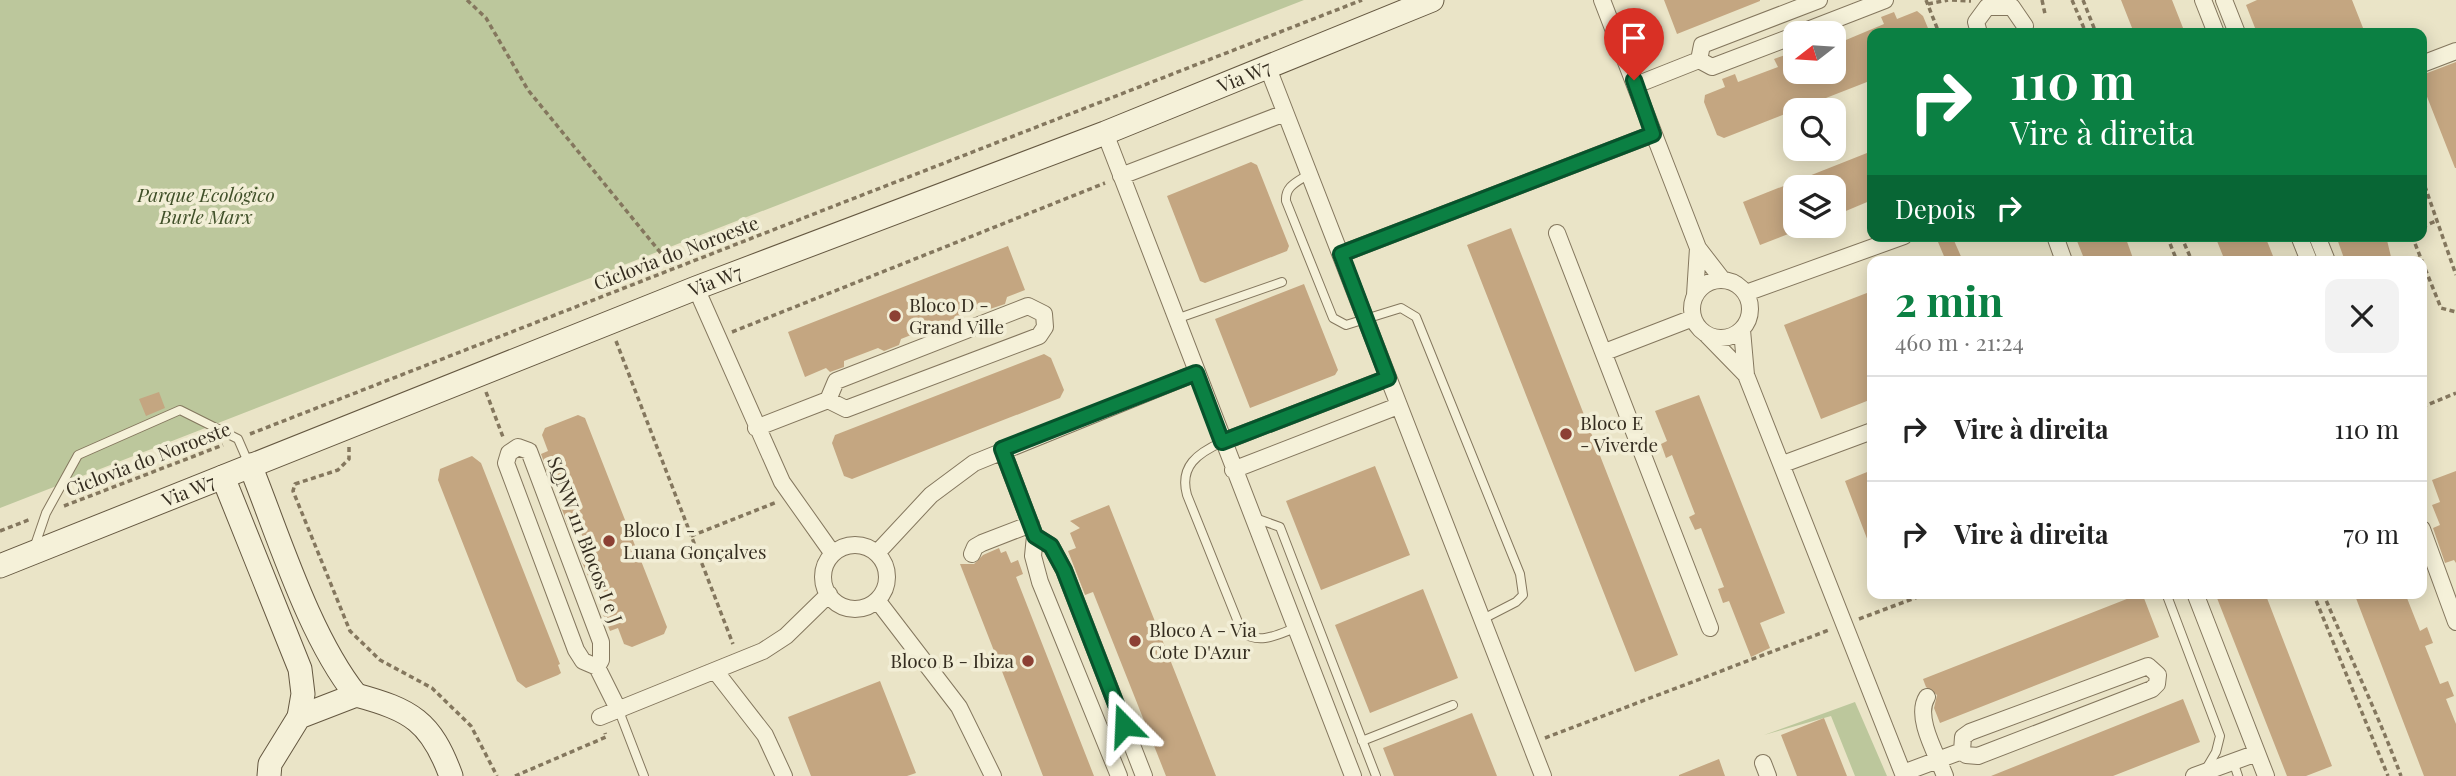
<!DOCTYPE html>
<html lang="pt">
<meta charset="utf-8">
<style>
body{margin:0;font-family:"Playfair Display",serif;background:#f2f2f2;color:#222;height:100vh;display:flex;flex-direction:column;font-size:26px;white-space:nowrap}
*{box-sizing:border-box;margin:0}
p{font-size:23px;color:#767676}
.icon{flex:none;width:38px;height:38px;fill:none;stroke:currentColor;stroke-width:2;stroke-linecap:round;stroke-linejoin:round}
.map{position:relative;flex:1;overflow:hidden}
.panel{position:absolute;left:1867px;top:256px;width:560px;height:343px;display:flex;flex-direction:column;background:#fff;border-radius:14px;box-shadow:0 4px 18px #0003}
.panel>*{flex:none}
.top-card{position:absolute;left:1867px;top:28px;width:560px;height:214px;border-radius:14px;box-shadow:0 4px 18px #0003;background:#0b8043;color:#fff;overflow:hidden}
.needle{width:46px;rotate:253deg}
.fabs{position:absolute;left:1783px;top:21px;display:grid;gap:14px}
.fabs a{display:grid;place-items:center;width:63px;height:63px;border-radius:14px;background:#fff;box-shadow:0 4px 18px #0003;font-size:35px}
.pin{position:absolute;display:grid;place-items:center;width:60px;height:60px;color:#fff;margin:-72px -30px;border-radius:50% 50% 50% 0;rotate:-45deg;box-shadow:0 0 7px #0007}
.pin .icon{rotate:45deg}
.me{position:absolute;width:77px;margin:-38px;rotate:339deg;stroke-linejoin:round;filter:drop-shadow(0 0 5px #0008)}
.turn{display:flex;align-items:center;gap:24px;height:147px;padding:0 28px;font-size:32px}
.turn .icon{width:91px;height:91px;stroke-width:2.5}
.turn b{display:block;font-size:49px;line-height:60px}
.then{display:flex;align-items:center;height:66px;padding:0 28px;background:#0003;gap:14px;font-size:26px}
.round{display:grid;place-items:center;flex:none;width:74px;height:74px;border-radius:14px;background:#f2f2f2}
.overview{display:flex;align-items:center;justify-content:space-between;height:119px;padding:0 28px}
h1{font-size:42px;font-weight:700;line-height:52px;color:#0b8043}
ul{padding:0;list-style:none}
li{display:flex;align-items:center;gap:21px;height:105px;padding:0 28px;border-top:2px solid #e0e0e0}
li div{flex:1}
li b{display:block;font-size:26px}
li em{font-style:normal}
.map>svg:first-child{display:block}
.green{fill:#bcc79c}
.building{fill:#c4a681}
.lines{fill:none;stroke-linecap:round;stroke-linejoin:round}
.lane-casing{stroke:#84775e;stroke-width:10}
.street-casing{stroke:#84775e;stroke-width:18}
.secondary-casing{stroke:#655841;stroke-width:25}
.path{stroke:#84775e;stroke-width:3.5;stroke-dasharray:5 3.5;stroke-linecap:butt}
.lane{stroke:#f5f1d9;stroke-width:8}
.street{stroke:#f5f1d9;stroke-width:16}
.secondary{stroke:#f5f1d9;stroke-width:23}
.route-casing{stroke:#07532c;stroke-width:18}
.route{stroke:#0b8043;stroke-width:12}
.poi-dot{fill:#8c4034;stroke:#f2eed6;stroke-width:2.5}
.labels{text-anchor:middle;stroke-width:7;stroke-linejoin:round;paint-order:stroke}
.street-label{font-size:19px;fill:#352d20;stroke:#f2eed6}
.park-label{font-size:19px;font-style:italic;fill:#405029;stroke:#f2eed6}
.poi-label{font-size:19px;fill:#352d20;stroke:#f2eed6;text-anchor:start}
</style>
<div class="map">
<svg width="2456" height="776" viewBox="0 0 2456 776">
<rect width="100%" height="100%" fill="#eae4c7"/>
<!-- green -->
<path class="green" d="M 0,0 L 1304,0 L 0,508 Z
M 1855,702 L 1887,776 L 1855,776 L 1831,716 L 1764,735 Z"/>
<!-- building -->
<path class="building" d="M 1664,0 L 1760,0 L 1760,1 L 1677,34 Z
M 2121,0 L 2172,0 L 2185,33 L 2134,33 Z
M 2257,0 L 2352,0 L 2365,33 L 2257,33 L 2246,5 Z
M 1917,11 L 1923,16 L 1930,33 L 1872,33 L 1872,80 L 1724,138 L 1717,135 L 1704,102 L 1705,95 L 1725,87 L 1722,79 L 1735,74 L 1738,82 L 1778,67 L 1774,59 L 1788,54 L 1791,61 L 1796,60 L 1796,72 L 1834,72 L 1834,45 L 1884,24 L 1881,17 L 1894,12 L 1897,19 Z
M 2456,62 L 2456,168 L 2455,168 L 2422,84 L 2422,75 Z
M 1872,151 L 1872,200 L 1834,216 L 1834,187 L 1796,187 L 1796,231 L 1760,245 L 1743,202 Z
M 1251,162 L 1257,165 L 1289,246 L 1287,251 L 1205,283 L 1200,281 L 1167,196 Z
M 1511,228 L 1678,655 L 1635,672 L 1467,245 Z
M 1952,236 L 1963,261 L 1946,261 L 1938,242 Z
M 2075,236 L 2125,236 L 2134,261 L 2085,261 Z
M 2215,236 L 2265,236 L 2275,261 L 2225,261 Z
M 2336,236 L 2386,236 L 2392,261 L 2345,261 Z
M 1008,246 L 1025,290 L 1007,297 L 1005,304 L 990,309 L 984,306 L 950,320 L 950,325 L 936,331 L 931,327 L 901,339 L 899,345 L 884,351 L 878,348 L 844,361 L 844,367 L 830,372 L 826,368 L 805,377 L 788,332 Z
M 1304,284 L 1338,370 L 1335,375 L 1250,408 L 1215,319 Z
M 1872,291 L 1872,399 L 1821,419 L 1784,325 Z
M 1044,354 L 1051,358 L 1064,390 L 1060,398 L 852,479 L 844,476 L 832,443 L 835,435 Z
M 159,392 L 165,408 L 146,416 L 139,399 Z
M 1699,395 L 1785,613 L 1760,623 L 1770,648 L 1751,657 L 1729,601 L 1723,603 L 1718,589 L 1724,587 L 1701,528 L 1695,530 L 1689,517 L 1695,514 L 1672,455 L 1666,458 L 1661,444 L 1667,441 L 1655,411 Z
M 578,415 L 585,418 L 667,627 L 664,634 L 632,647 L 624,644 L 618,628 L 610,631 L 602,612 L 611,609 L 597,575 L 589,578 L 581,560 L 590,556 L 577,522 L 568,525 L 561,507 L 569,504 L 556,470 L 548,473 L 541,454 L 548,451 L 542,435 L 545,428 Z
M 472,456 L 481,463 L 560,664 L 558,665 L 561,673 L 558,675 L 526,688 L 517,681 L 438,480 L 440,469 Z
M 1375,466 L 1410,555 L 1321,590 L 1286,501 Z
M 1872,470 L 1872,549 L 1871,549 L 1845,481 Z
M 2456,471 L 2456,563 L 2454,560 L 2445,563 L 2433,528 L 2440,525 L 2432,505 L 2440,502 L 2432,480 Z
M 1109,505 L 1216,776 L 1166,776 L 1093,592 L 1085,595 L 1073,564 L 1068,551 L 1076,548 L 1070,533 L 1080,528 L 1070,521 Z
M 999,548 L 1001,553 L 1006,551 L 1011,563 L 1018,560 L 1023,574 L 1016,577 L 1094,776 L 1043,776 L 960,564 L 974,564 L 983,555 Z
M 1423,589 L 1458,678 L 1370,713 L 1335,625 Z
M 2142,593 L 2159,637 L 1940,723 L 1934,708 L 1937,695 L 1926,687 L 1923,679 Z
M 2215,593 L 2265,593 L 2332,766 L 2306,776 L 2287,776 Z
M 2354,593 L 2405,593 L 2420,631 L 2427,627 L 2433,643 L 2425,646 L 2440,684 L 2448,681 L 2454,696 L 2446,699 L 2456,724 L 2456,776 L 2424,776 Z
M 880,681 L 916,773 L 907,776 L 811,776 L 788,717 Z
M 2183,699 L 2200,742 L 2113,776 L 1991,776 Z
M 1472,713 L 1497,776 L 1394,776 L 1383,748 Z
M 1824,718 L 1847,776 L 1797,776 L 1781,735 Z
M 1719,759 L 1725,776 L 1679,776 L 1679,775 Z"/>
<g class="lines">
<defs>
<path id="lane" d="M 1309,174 C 1297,182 1285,186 1286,201 L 1333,318 L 1346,325 L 1401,308 L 1416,317 L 1520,574 L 1523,595 L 1516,602 L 1481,620
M 1176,319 L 1282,282
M 1222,442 C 1198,453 1179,466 1187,495 L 1242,632 C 1259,645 1277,635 1295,628
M 1255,518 L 1280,527 L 1376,776
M 34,548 L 46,513 L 78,455 L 180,410 L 238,439 L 248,462
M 2166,593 L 2220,736 L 2216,752 L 2206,769
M 619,711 L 644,776
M 1362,741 L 1453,705
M 2233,761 L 2238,776"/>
<path id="street" d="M 1602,0 L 1698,248 L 1722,279
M 2203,0 L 2216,33
M 2224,0 L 2237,33
M 1800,33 L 1885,0
M 1979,33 L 1976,22 L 1987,7 L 2012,7 L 2025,26
M 1699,60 L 1702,45 L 1819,0
M 1699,60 L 1712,67 L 1796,35
M 2422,64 L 2456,51
M 1268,68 L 1543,776
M 1636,85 L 1699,60
M 1105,133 L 1353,776
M 1121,176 L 1285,113
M 1557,233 L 1710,628
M 2055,236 L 2064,261
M 2299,236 L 2309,261
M 2317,236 L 2327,261
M 1341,254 L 1653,134
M1692 309a29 29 0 1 1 58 0a29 29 0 1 1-58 0Z
M 696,288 L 782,482 L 833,554
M 1746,293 L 1904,236
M 1695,295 L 1698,248
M 1028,306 L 1044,314 L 1045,327 L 1039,336 L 846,409 L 828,400 L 836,381 Z
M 1742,330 L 1746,375 L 1904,776
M 1706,334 L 1746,375
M 1605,352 L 1693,318
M 756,428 L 828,400
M 1222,442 L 1388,378
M 518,447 L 529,451 L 601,642 L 601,660 L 597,667 L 583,661 L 576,650 L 506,463 L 509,453 Z
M 1002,449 L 1035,536 L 1033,556 L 1040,582 L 1119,776
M 1783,464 L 1872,431
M 1233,470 L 1398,406
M 2422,529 L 2456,622
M 1035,536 L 1051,546 L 1064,570 L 1144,776
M823 577a32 32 0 1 1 64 0a32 32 0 1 1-64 0Z
M 877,553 L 931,495 L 974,463 L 1196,373
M 972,554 L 975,547 L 982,543 L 1031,524
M 2195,593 L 2266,776
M 877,600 L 959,707 L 993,776
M 2148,666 L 2158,675 L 2157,684 L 2152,689 L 1978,756 L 1966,755 L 1962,751 L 1963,737 L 1970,732 Z
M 597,667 L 619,711
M 716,672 L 765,735 L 784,776
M 1927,697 C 1914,717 1937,755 1945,776
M 600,717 L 763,651 L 786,636 L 829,594
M 1763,763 L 1768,776
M 1903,773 L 1962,751
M 2194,776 L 2257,753"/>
<g id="secondary">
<path d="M 250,465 C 279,537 309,636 356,695"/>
<path d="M 223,477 L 300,669 L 303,694 L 299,717"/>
<path id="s1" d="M 0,566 L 696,288 L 1105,133 L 1432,0"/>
<path d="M 269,776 L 270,764 L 299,717 L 356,695 C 411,710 431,721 451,776"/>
</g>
</defs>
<!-- lane casing -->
<use href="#lane" class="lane-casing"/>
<!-- street casing -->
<use href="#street" class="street-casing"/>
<!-- secondary casing -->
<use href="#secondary" class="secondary-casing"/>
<!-- path -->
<path class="path" d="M 467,0 L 486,18 L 528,90 L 673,268
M 1926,0 L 1939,33
M 1952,0 L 1971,1
M 2042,0 L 2045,14
M 2072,0 L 2086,33
M 2083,0 L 2096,33
M 1928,4 L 1948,0
M 2422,178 L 2456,275
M 2422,227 L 2436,221
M 2167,236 L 2177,261
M 2181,236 L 2192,261
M 2412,236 L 2422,261
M 2422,261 L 2441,308 L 2456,312
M 732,332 L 1105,183
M 616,341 L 733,644
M 486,392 L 503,437
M 2422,407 L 2456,393
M 250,434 L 1362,0
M 349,447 L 349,459 L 338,470 L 295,484 L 293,491 L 350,631 L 380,660 L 432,688 L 471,726 L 497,776
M 64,506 L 223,445
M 0,531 L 31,519
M 691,536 L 777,502
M 2313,593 L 2388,776
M 2323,593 C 2349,655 2378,714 2401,776
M 1859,619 L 1928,593
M 1545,738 L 1829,630
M 515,776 L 606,737 L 605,733"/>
<!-- lane -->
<use href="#lane" class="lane"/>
<!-- street -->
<use href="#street" class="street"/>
<!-- secondary -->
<use href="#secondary" class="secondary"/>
</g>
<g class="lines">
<defs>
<path id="route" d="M 1124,725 L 1064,570 L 1051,546 L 1035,536 L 1002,449 L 1196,373 L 1222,442 L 1388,378 L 1341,254 L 1653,134 L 1634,80"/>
</defs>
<!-- route casing -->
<use href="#route" class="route-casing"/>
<!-- route -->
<use href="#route" class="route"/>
</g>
<!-- markers -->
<g class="poi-dot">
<circle cx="895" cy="316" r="7"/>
<circle cx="1566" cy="434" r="7"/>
<circle cx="609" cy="541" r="7"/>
<circle cx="1135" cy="641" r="7"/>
<circle cx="1028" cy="661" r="7"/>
</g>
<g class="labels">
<!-- street labels -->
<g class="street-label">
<text dy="7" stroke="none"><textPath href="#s1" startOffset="1337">Via W7</textPath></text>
<text transform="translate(676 253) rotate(-21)" y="7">Ciclovia do Noroeste</text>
<text dy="7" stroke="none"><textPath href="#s1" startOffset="770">Via W7</textPath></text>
<text transform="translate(148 459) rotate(-21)" y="7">Ciclovia do Noroeste</text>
<text dy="7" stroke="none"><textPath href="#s1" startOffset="203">Via W7</textPath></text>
<text transform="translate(585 540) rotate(69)" y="7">SQNW 111 Blocos I e J</text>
</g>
<!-- park labels -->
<g class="park-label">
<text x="206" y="202">Parque Ecológico<tspan x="206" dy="22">Burle Marx</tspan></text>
</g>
<!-- poi labels -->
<g class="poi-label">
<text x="909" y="312">Bloco D -<tspan x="909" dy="22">Grand Ville</tspan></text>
<text x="1580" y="430">Bloco E<tspan x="1580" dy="22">- Viverde</tspan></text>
<text x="623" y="537">Bloco I -<tspan x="623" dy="22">Luana Gonçalves</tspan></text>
<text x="1149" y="637">Bloco A - Via<tspan x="1149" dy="22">Cote D'Azur</tspan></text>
<text x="1014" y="668" text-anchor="end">Bloco B - Ibiza</text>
</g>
</g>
</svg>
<div class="fabs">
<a><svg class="needle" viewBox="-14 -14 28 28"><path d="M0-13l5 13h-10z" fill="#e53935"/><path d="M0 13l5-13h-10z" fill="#767676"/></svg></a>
<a><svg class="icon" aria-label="search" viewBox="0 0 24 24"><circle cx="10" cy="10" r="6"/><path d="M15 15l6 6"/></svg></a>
<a><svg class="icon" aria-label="layers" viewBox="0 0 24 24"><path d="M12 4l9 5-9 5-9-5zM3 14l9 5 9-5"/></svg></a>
</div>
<div class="pin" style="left:1634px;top:80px;background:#d93025"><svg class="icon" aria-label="arrive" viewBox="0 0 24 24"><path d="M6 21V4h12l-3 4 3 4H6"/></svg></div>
<svg class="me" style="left:1124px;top:725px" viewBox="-20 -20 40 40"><path d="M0-17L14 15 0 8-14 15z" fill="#0b8043" stroke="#fff" stroke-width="4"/></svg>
<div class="top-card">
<div class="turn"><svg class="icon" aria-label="right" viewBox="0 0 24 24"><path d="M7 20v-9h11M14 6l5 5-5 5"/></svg><div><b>110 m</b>Vire à direita</div></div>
<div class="then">Depois<svg class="icon" aria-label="right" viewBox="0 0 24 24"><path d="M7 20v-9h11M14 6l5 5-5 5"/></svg></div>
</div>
<section class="panel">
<div class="overview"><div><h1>2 min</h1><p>460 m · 21:24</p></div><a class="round"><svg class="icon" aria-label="close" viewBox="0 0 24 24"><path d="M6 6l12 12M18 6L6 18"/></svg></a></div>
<ul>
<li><svg class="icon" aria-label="right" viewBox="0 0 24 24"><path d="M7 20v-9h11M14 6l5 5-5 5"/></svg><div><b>Vire à direita</b></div><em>110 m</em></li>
<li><svg class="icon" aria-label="right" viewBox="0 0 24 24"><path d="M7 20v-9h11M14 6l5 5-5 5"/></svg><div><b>Vire à direita</b></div><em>70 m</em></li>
</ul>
</section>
</div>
